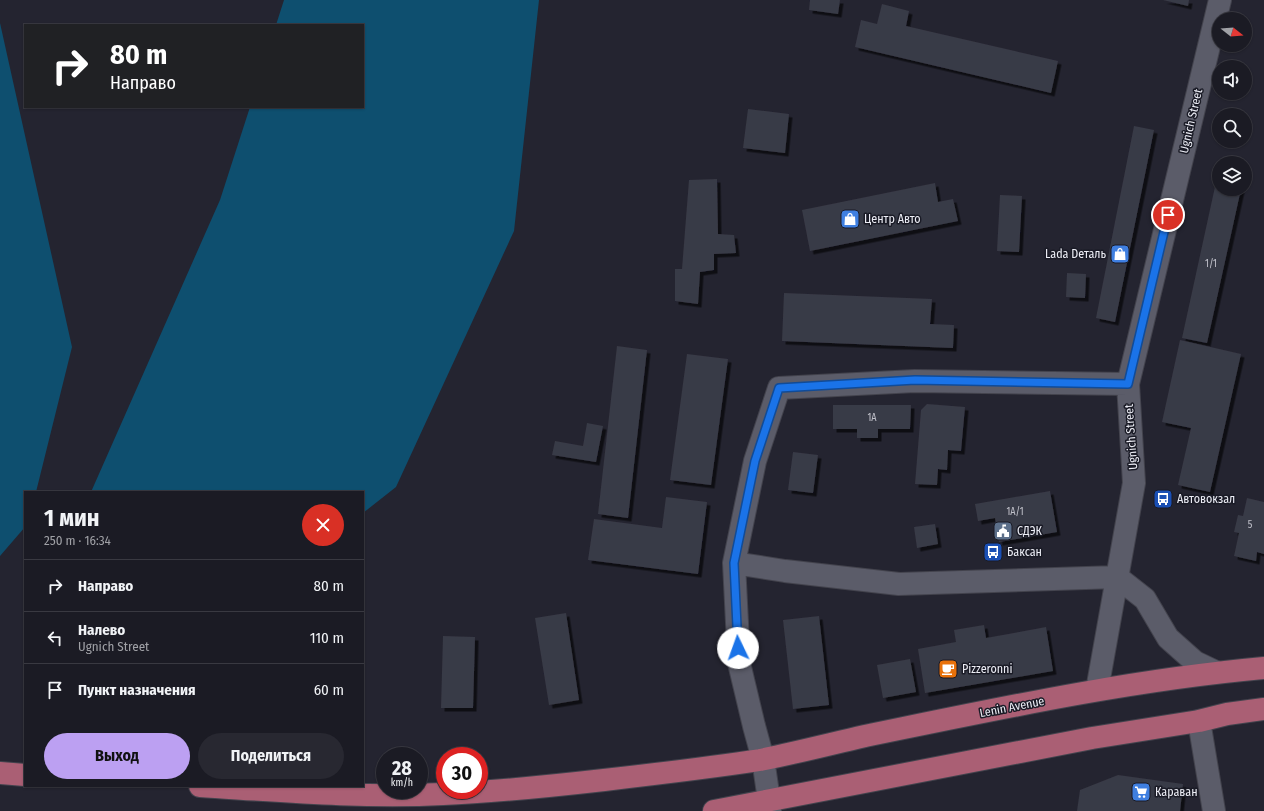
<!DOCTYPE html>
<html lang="ru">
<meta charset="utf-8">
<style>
body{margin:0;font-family:"Fira Sans Condensed",sans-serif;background:#282831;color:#f1f3f6;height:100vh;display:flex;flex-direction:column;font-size:15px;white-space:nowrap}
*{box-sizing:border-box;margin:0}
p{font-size:13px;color:#a0a1a6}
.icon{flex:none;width:22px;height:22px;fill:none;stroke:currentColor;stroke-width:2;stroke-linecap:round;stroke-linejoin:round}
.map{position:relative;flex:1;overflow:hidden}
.side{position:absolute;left:24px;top:491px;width:340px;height:296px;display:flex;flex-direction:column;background:#1b1b24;border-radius:0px;box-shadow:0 1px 3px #0004,0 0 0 1px #393941}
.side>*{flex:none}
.banner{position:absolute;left:24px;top:24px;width:340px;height:84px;border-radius:0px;box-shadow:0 1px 3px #0004,0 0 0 1px #393941;background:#202124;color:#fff;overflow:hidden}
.needle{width:26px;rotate:107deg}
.buttons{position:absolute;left:1212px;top:12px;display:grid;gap:8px}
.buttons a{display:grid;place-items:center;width:40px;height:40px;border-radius:50%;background:#1b1b24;box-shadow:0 1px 3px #0004,0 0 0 1px #393941;font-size:20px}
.speed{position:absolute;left:376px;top:747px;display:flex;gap:8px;font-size:20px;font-weight:700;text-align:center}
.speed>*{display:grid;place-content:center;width:52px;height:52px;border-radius:50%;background:#1b1b24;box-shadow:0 1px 3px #0004,0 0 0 1px #393941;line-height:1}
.speed small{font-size:10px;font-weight:400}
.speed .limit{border:6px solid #d22;background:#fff;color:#111}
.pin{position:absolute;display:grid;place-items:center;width:34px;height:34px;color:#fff;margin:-17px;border:2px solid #fff;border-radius:50%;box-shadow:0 1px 4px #0007}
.me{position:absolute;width:44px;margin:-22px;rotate:357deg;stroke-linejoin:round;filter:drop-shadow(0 0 3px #0008)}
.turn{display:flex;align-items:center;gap:14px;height:84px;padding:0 20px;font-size:18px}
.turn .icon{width:52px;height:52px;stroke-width:2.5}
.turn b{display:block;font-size:28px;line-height:34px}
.round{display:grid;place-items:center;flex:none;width:42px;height:42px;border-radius:21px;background:#282831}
.headline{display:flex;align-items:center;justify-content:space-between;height:68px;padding:0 20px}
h1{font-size:24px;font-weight:700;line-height:30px}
.primary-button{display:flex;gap:8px;margin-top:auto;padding:8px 20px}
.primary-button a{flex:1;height:46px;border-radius:24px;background:#bca0f2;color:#111;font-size:16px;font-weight:700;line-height:46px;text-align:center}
.primary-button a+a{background:#282831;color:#f1f3f6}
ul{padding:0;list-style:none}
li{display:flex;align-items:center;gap:12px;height:52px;padding:0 20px;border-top:1px solid #393941}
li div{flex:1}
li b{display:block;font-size:15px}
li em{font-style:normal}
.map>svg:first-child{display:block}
.water{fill:#0e4f6f}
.building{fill:#393a46;filter:url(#shadow)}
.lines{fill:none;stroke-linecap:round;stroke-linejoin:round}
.minor-casing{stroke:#43434d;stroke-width:24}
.major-casing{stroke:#43434d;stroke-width:24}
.minor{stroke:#5b5c69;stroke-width:22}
.major{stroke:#aa5f74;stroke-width:22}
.route-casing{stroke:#114b97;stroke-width:10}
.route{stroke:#1a73e8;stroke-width:7}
.labels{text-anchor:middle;stroke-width:3;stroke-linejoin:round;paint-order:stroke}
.number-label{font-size:10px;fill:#c0c1ca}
.street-label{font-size:12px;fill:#edeef6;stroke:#1a1b26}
.poi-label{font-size:12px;fill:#edeef6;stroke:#1a1b26;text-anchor:start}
</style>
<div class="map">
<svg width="1264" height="811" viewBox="0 0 1264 811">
<defs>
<filter id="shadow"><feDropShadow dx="3.5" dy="3.5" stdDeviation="0" flood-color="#0009"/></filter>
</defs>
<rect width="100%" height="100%" fill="#242430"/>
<!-- water -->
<path class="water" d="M 284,0 L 539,0 L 514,231 L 396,487 L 363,513 L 363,492 L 91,492 L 220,200 L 250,107 L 363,107 L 363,25 L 276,25 Z
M 0,23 L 72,347 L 36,492 L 25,492 L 25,527 L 0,556 Z"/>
<!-- building -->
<path class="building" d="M 810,0 L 840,0 L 838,14 L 809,10 Z
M 1163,0 L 1189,0 L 1188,6 Z
M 882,4 L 909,11 L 906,26 L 1058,61 L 1051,93 L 855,47 L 861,20 L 877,24 Z
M 748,109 L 789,114 L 785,153 L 743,148 Z
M 1134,126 L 1154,130 L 1115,322 L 1096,318 Z
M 1218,173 L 1219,174 L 1219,189 L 1241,189 L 1207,343 L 1182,338 Z
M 717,179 L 718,234 L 734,235 L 736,253 L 714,254 L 714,270 L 700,272 L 698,304 L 675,301 L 675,269 L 682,269 L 689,180 Z
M 935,183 L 938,202 L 953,199 L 958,221 L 810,251 L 802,210 Z
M 1000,195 L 1022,196 L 1019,252 L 997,251 Z
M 1067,273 L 1086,274 L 1085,298 L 1066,297 Z
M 784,293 L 932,299 L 930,324 L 954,325 L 953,348 L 782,341 Z
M 1180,340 L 1241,354 L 1210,492 L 1178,485 L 1191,428 L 1162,422 Z
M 617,346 L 647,350 L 628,518 L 598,514 Z
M 687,354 L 728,359 L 711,485 L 670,480 Z
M 927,404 L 965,407 L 961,451 L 948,450 L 947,470 L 938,469 L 937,485 L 915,484 L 921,410 Z
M 833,405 L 911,405 L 910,429 L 878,429 L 878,438 L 857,438 L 857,429 L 833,429 Z
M 587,423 L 603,426 L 596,462 L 552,455 L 555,441 L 583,446 Z
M 793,452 L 818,455 L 813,493 L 788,490 Z
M 1050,491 L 1057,532 L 999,542 L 995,518 L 978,521 L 975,504 Z
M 666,497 L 707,502 L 698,574 L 588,560 L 594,519 L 662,528 Z
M 1247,498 L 1264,502 L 1264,554 L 1257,552 L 1256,561 L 1234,556 L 1239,533 L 1234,532 L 1238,515 L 1243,516 Z
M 935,524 L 938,544 L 917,548 L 914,527 Z
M 566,613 L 579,700 L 549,705 L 535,618 Z
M 819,616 L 829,705 L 793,709 L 783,620 Z
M 984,625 L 986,638 L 1046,627 L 1053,671 L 925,693 L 918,649 L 956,642 L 954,630 Z
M 443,636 L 475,637 L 473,708 L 441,708 Z
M 910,659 L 916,692 L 883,698 L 877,665 Z
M 1118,775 L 1183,784 L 1180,811 L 1077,811 L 1080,790 Z"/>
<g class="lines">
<defs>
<path id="minor" d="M 734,563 L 785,571 L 899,584 L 1117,577 L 1145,599 L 1168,638 L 1195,662 L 1216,672
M 1097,690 L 1134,483 L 1128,384 L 1220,0
M 1199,721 L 1214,811
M 770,811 L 769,800 L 763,759 L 754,726 L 739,663 L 734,563 L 755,461 L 779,388 L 915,381 L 1128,384"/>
<path id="major" d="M 0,773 L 25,775
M 200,786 C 281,791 362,798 443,794 C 497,792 551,786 604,780 C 656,774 708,768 760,760 C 795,753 830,744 865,736 C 997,709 1130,680 1264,668
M 714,811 L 1092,738 L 1199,721 L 1227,714 L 1264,709"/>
</defs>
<!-- minor casing -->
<use href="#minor" class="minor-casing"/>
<!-- major casing -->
<use href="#major" class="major-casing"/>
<!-- minor -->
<use href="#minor" class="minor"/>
<!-- major -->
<use href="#major" class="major"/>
</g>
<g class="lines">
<defs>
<path id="route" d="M 738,648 L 734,563 L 755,461 L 779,388 L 915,380 L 1128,384 L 1168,215"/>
</defs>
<!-- route casing -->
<use href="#route" class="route-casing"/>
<!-- route -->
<use href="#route" class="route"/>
</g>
<!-- icons -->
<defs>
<symbol id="shop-square" viewBox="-11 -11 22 22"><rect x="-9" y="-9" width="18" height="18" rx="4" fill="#3f7fe0" stroke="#1a1b26"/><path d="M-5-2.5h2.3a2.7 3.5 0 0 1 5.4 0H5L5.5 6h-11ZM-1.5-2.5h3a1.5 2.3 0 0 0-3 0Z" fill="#fff"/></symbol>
<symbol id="bus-square" viewBox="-11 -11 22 22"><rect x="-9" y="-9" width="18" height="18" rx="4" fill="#1a4fb4" stroke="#1a1b26"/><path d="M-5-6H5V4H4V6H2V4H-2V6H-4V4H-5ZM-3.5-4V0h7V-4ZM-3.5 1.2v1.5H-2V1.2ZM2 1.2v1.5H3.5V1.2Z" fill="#fff"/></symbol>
<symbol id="civic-square" viewBox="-11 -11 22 22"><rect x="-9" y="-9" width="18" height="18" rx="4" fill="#5c6f8a" stroke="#1a1b26"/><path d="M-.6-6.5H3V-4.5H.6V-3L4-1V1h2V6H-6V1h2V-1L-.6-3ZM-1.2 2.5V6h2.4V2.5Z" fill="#fff"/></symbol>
<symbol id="cafe-square" viewBox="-11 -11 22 22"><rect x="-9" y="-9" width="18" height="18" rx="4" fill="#e8710a" stroke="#1a1b26"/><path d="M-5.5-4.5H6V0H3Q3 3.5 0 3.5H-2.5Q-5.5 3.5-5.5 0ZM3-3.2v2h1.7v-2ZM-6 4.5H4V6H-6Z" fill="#fff"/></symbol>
<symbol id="supermarket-square" viewBox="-11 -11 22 22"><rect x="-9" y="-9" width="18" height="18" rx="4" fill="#3f7fe0" stroke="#1a1b26"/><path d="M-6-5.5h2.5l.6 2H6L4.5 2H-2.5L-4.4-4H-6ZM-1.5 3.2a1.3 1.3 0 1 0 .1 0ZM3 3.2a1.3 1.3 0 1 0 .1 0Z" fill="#fff"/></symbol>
</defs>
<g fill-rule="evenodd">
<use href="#shop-square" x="839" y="208" width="22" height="22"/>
<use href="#shop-square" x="1109" y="243" width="22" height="22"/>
<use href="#bus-square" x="1152" y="488" width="22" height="22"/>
<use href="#civic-square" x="992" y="520" width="22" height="22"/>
<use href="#bus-square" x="982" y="541" width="22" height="22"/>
<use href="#cafe-square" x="937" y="658" width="22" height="22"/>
<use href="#supermarket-square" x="1130" y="781" width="22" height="22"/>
</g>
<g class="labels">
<!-- number labels -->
<g class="number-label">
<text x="1211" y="267">1/1</text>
<text x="872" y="421">1А</text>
<text x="1015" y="515">1А/1</text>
<text x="1250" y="528">5</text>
</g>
<!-- street labels -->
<g class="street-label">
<text transform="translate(1191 121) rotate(-77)" y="4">Ugnich Street</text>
<text transform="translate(1131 437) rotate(-94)" y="4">Ugnich Street</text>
<text transform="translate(1012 707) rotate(-11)" y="4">Lenin Avenue</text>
</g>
<!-- poi labels -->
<g class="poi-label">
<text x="864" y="223">Центр Авто</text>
<text x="1106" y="258" text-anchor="end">Lada Dеталь</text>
<text x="1177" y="503">Автовокзал</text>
<text x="1017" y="535">СДЭК</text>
<text x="1007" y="556">Баксан</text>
<text x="962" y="673">Pizzeronni</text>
<text x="1155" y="796">Караван</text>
</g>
</g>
</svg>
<div class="buttons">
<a><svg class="needle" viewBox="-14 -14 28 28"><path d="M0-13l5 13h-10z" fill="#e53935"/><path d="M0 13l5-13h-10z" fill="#a0a1a6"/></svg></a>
<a><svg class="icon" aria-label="sound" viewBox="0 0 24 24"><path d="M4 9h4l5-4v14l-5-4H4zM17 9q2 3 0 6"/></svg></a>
<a><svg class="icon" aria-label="search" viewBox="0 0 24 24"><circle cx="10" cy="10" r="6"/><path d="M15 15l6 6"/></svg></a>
<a><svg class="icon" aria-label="layers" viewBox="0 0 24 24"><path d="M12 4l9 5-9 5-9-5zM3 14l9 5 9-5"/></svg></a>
</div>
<div class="speed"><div>28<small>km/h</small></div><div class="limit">30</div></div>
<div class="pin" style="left:1168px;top:215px;background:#d93025"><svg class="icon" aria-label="arrive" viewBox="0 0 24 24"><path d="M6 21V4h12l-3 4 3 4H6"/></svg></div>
<svg class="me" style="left:738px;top:648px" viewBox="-20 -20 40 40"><circle r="19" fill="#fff"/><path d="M0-13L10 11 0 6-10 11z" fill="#1a73e8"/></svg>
<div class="banner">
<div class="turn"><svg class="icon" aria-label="right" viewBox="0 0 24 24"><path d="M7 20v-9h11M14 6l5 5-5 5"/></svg><div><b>80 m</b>Направо</div></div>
</div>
<section class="side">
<div class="headline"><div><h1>1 мин</h1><p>250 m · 16:34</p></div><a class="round" style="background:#d93025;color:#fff"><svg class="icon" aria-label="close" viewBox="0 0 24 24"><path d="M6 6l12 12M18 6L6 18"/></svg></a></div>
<ul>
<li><svg class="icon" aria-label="right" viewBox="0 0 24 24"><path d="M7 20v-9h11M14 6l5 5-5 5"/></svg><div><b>Направо</b></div><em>80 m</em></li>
<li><svg class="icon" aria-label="left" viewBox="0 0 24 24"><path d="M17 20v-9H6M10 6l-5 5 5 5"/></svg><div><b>Налево</b><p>Ugnich Street</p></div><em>110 m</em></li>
<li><svg class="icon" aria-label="arrive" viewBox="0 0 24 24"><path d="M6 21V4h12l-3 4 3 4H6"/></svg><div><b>Пункт назначения</b></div><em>60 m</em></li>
</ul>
<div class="primary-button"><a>Выход</a><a>Поделиться</a></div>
</section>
</div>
